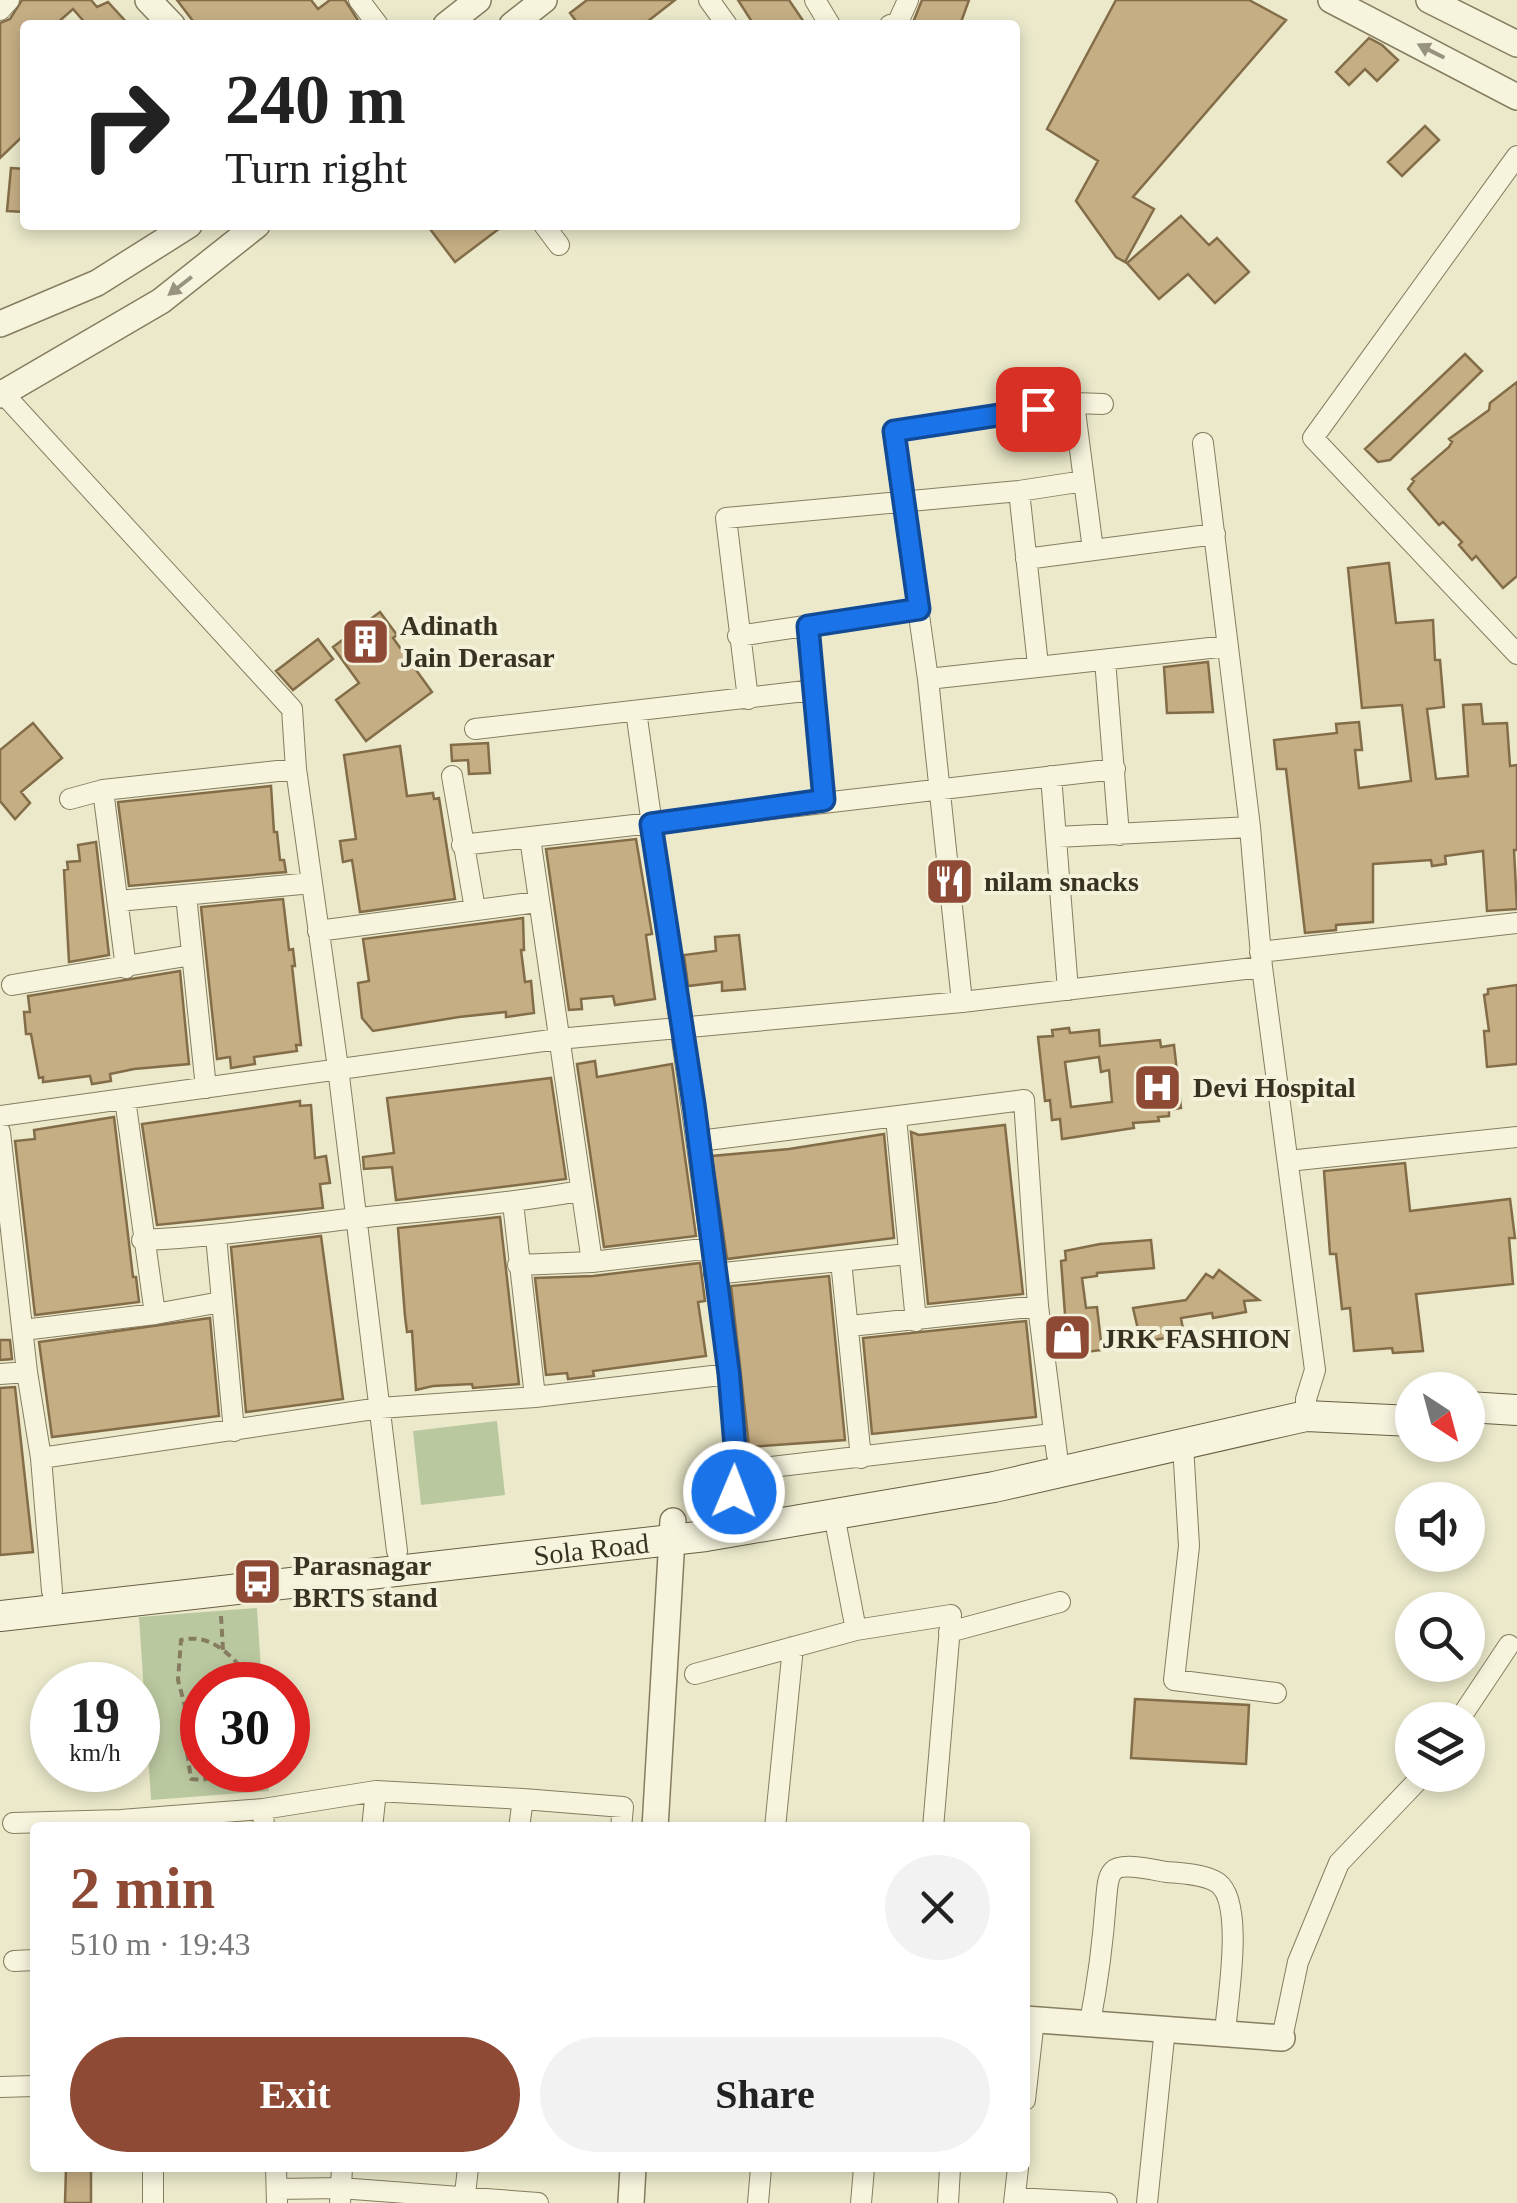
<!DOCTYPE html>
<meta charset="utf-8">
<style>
body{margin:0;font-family:"Times New Roman",serif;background:#f2f2f2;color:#222;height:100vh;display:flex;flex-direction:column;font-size:38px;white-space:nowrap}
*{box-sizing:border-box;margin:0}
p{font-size:32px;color:#767676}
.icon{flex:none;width:55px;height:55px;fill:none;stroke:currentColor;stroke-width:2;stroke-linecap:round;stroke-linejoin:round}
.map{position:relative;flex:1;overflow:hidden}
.side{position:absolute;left:30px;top:1822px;width:1000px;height:350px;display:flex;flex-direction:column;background:#fff;border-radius:10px;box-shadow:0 5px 15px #0003}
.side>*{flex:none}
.guide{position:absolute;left:20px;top:20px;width:1000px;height:210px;border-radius:10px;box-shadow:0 5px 15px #0003;background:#fff;color:#222;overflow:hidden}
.needle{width:65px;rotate:144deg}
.fabs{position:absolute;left:1395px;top:1372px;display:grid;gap:20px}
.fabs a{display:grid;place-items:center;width:90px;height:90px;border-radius:50%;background:#fff;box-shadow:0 5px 15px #0003;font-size:50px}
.speed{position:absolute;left:30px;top:1662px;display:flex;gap:20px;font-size:50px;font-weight:700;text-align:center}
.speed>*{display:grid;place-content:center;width:130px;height:130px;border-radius:50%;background:#fff;box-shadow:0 5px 15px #0003;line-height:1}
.speed small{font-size:25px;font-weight:400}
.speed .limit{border:15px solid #d22;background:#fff;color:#111}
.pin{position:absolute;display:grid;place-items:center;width:85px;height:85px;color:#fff;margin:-42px;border-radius:20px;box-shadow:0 5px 15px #0006}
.me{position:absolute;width:110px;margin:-55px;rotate:1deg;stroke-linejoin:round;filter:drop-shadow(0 0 8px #0008)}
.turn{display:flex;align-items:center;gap:35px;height:210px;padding:0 40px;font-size:45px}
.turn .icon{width:130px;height:130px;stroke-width:2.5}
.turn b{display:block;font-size:70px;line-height:85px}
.round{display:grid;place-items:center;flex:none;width:105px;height:105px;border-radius:52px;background:#f2f2f2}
.headline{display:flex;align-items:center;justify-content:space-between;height:170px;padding:0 40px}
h1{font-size:60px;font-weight:600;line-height:75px;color:#8f4a36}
.cta{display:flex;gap:20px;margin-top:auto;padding:20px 40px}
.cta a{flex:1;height:115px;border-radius:60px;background:#8f4a36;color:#fff;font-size:40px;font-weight:600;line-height:115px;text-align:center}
.cta a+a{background:#f2f2f2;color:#222}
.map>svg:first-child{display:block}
.green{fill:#bac89f}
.building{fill:#c5ae84;stroke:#836d48;stroke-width:2.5;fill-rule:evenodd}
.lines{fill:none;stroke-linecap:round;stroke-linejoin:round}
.minor-casing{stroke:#867d60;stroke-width:22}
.tertiary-casing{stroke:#867d60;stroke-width:28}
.secondary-casing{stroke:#685e43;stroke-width:32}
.path{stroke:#867d60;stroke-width:4;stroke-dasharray:8 5;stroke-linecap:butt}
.minor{stroke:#f6f4dd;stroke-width:20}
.tertiary{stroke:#f6f4dd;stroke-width:25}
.secondary{stroke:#f6f4dd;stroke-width:30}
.oneway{fill:#979380}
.route-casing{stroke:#114b97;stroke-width:25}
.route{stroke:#1a73e8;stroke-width:18}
.labels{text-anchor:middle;stroke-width:8;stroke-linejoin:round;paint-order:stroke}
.poi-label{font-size:28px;font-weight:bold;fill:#383222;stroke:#f3f1d9;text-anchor:start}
.street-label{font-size:28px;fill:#383222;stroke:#f3f1d9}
</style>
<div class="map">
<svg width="1517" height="2203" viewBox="0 0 1517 2203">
<rect width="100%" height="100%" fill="#ebe9ca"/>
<!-- green -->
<path class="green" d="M 497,1421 L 505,1495 L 421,1505 L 413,1431 Z
M 257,1608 L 262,1685 L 202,1685 L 202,1770 L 268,1770 L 269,1791 L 151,1800 L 139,1617 Z"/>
<!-- building -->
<path class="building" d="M 22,0 L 91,0 L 97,7 L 108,2 L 129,25 L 87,25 L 73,9 L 55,25 L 25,25 L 25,134 L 0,158 L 0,23 L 10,19 Z
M 177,0 L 311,0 L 318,9 L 330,0 L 345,0 L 361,25 L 196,25 Z
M 587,0 L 675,0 L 643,25 L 579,25 L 570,13 Z
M 738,0 L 789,0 L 806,25 L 754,25 Z
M 922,0 L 969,0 L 960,25 L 912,25 Z
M 1116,0 L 1249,0 L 1286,20 L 1133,197 L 1154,209 L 1125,262 L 1116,257 L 1076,201 L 1098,161 L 1047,129 Z
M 1369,38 L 1382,45 L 1398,60 L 1377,81 L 1365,69 L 1349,85 L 1336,72 Z
M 1425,126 L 1439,140 L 1402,176 L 1388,162 Z
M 11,168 L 25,169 L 25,212 L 7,211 Z
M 1181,216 L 1209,245 L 1217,238 L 1249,272 L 1215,303 L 1188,274 L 1159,299 L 1127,263 Z
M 427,225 L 504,225 L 455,262 Z
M 1465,354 L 1482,371 L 1390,460 L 1378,462 L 1365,449 Z
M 1517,382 L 1517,576 L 1503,588 L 1476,556 L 1472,560 L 1459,545 L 1462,542 L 1443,522 L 1439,525 L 1408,489 L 1414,481 L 1412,479 L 1449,447 L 1452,442 L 1449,439 L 1489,410 L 1490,403 Z
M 1389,563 L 1396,623 L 1433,620 L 1435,660 L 1440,660 L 1444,707 L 1427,709 L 1436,779 L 1468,776 L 1463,705 L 1481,704 L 1483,724 L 1507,723 L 1510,766 L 1517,765 L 1517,850 L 1514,850 L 1517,909 L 1487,911 L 1483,851 L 1445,856 L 1446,864 L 1432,866 L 1431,860 L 1373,864 L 1373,922 L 1336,925 L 1336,930 L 1305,933 L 1286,769 L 1277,769 L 1274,740 L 1337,733 L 1336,724 L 1359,722 L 1362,750 L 1355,750 L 1359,788 L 1411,781 L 1402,705 L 1362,708 L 1348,568 Z
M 380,612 L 397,635 L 393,638 L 432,692 L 366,741 L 336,700 L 359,683 L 333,647 Z
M 318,639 L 333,659 L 293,690 L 276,671 Z
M 1208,662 L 1213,712 L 1167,713 L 1164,667 Z
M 33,723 L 62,758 L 21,792 L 30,803 L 15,819 L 0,801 L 0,750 Z
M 488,743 L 490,773 L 469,774 L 468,760 L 452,761 L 451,745 Z
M 400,746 L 407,796 L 433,793 L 434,799 L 439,798 L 455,899 L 360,912 L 352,860 L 343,862 L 340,841 L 356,839 L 344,755 Z
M 271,786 L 274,832 L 277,832 L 280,860 L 284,860 L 286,872 L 129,886 L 118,802 Z
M 636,839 L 652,934 L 646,935 L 655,999 L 615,1005 L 613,996 L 581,999 L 582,1009 L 569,1010 L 546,849 Z
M 96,842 L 109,955 L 69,962 L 64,870 L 68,869 L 67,862 L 80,861 L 78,845 Z
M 283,899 L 289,950 L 293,949 L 295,966 L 292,966 L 301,1045 L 296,1045 L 297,1051 L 254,1057 L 255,1064 L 231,1068 L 230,1057 L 217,1059 L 201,907 Z
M 523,918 L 524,950 L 521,950 L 525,982 L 531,981 L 534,1013 L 506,1017 L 506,1012 L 459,1017 L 373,1031 L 362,1018 L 358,983 L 369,981 L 363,939 Z
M 739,935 L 745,989 L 722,991 L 722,982 L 688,986 L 684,955 L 716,951 L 715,937 Z
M 180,971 L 189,1064 L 134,1069 L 110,1074 L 111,1081 L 92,1084 L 90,1076 L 43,1082 L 43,1077 L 39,1078 L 31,1034 L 26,1034 L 24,1012 L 30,1012 L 28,996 Z
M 1517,985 L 1517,1064 L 1487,1067 L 1484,1031 L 1489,1031 L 1484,995 L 1488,994 L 1488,989 Z
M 1069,1028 L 1070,1033 L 1099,1030 L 1100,1046 L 1160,1040 L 1161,1047 L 1174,1045 L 1181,1108 L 1169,1110 L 1169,1116 L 1158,1117 L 1159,1121 L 1133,1123 L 1134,1128 L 1062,1139 L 1060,1119 L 1052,1120 L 1050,1100 L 1045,1101 L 1038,1037 L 1053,1036 L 1052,1030 ZM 1099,1057 L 1101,1072 L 1109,1070 L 1112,1102 L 1071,1107 L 1065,1062 Z
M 595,1061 L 597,1077 L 672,1064 L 696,1236 L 604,1247 L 577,1064 Z
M 551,1078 L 566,1179 L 396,1200 L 392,1167 L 364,1169 L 363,1157 L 394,1153 L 387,1098 Z
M 300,1101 L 300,1106 L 311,1105 L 315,1158 L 326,1156 L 330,1183 L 320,1184 L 323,1208 L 157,1225 L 142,1124 Z
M 114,1117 L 133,1277 L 136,1277 L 139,1302 L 35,1315 L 15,1141 L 35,1139 L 34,1130 Z
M 1005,1125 L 1023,1294 L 928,1304 L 911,1132 L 919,1135 Z
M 884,1134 L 894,1238 L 727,1259 L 712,1156 L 789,1149 Z
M 1405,1163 L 1410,1211 L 1510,1199 L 1515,1238 L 1509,1238 L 1513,1284 L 1416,1294 L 1423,1351 L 1393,1353 L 1392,1348 L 1354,1351 L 1350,1308 L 1342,1309 L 1336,1254 L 1330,1254 L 1324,1171 Z
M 500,1217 L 519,1384 L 473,1388 L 472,1384 L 433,1386 L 416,1390 L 412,1331 L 407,1332 L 405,1316 L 398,1228 Z
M 321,1236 L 343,1399 L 246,1412 L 231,1247 Z
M 1151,1240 L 1154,1268 L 1097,1273 L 1097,1276 L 1082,1278 L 1086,1308 L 1097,1307 L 1102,1350 L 1068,1354 L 1061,1261 L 1066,1260 L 1065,1251 L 1100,1244 Z
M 700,1263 L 705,1301 L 698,1302 L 706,1356 L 593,1371 L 594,1376 L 568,1379 L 567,1373 L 546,1375 L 535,1278 L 593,1276 Z
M 1219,1270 L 1259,1300 L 1244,1301 L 1246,1312 L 1213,1318 L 1212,1313 L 1181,1318 L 1184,1335 L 1141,1342 L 1133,1308 L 1186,1300 L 1206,1274 L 1213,1278 Z
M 829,1276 L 845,1440 L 749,1447 L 731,1286 Z
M 210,1318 L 219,1416 L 52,1437 L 39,1342 Z
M 1026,1321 L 1036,1417 L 872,1434 L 863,1338 Z
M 0,1340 L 10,1340 L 12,1359 L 0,1360 Z
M 15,1387 L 33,1552 L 0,1555 L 0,1388 Z
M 1135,1699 L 1249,1705 L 1246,1764 L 1131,1758 Z
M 66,2168 L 91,2168 L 91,2203 L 65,2203 Z"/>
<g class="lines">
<defs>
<path id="minor" d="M 359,0 L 378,25
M 709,0 L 727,25
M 815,0 L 830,25
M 0,10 L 9,0
M 890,25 L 898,22 L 908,0
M 1517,156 L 1313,438 L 1517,654
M 544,225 L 559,245
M 0,390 L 292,709 L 296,769 L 338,1068 L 397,1551
M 1074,403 L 1093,550
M 1203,443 L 1250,827 L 1262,967 L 1315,1370 L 1306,1399 L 1306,1416
M 1019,491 L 1038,665
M 1026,559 L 1215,534
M 808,626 L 824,801
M 738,636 L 919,609
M 1105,660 L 1119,835
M 928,679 L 1228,646
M 748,699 L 726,518 L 1019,491 L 1084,481
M 636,711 L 729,1374 L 737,1471 L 731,1513
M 475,729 L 814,690
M 452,776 L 475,909
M 1051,776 L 1068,990
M 103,790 L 126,968
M 70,799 L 103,790 L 296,769
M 1057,837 L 1250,827
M 530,838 L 592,1262
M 462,845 L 1115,769
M 186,895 L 206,1088
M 118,901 L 312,883
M 318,931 L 537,902
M 1260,952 L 1517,923
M 12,985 L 192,955
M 962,1002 L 928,679 L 893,431 L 1074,403 L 1103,404
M 125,1099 L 155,1314
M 0,1116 L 558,1039 L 962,1002 L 1262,967
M 896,1118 L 916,1321
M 0,1132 L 27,1372 L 41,1458 L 380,1408 L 535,1397 L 729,1374
M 699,1141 L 1024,1100 L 1038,1306 L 1057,1455
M 1288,1161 L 1517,1137
M 513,1203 L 535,1397
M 216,1236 L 234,1431
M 142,1240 C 215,1237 285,1226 358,1218 C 432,1210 506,1204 580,1191
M 841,1261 L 861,1458
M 518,1265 L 592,1262 L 712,1248
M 714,1274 L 908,1254
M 850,1326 L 1038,1306
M 23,1330 L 155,1314 L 221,1302
M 0,1374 L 27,1372
M 1183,1445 L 1189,1546 L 1174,1680 L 1276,1693
M 41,1458 L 52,1591
M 737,1471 L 1044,1435
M 834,1515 L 856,1630
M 949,1632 L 1060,1602
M 695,1674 L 856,1630 L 951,1615 L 933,1828
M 1459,1720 L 1509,1645
M 376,1791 L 523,1799
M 13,1823 L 121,1820 L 263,1809
M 264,1828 L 263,1809 L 376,1791 L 372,1828
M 519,1828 L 523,1799 L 623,1807 L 621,1828
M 775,1828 L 793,1647
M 14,1961 L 35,1960
M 1090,2022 C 1098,1981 1103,1942 1106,1900 C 1107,1892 1107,1877 1113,1871 C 1122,1862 1154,1870 1166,1872 C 1181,1873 1205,1874 1218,1883 C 1245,1903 1227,2002 1225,2033
M 1282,2038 L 1298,1962 L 1339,1863 L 1423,1775
M 0,2087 L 35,2086
M 1025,2100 L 1034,2019
M 153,2168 L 153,2203
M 276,2168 L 277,2203
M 277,2189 L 340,2188 L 538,2203
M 1015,2198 L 1107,2203
M 340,2203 L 342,2168
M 464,2203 L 468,2168
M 758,2203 L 761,2168
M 861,2203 L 864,2168
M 948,2203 L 950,2168
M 1014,2203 L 1018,2168
M 1147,2203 L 1165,2028"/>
<path id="tertiary" d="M 148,0 L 172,25
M 1331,0 L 1517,97
M 1429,0 L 1517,44
M 446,25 L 478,0
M 512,25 L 544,0
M 0,324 L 97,283 L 189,225
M 0,395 L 161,301 L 257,225
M 655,1828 L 673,1521
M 1025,2019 L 1282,2038
M 631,2203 L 633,2168"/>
<g id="secondary">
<path d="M 1468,1407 L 1517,1410"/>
<path id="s1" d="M 0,1616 L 706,1536 L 994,1487 L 1306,1416 L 1412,1421"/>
</g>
</defs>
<!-- minor casing -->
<use href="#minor" class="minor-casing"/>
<!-- tertiary casing -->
<use href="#tertiary" class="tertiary-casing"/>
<!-- secondary casing -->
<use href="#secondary" class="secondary-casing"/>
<!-- path -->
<path class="path" d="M 221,1616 L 223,1650
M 256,1685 C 253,1673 248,1675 240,1666 C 224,1649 207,1634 181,1640 L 178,1680 L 187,1714 L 184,1731 L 191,1779 L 203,1780 L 220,1774 L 236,1783 L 255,1780 L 263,1770"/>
<!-- minor -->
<use href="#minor" class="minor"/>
<!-- tertiary -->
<use href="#tertiary" class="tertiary"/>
<!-- secondary -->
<use href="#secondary" class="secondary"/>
</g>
<!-- one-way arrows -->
<defs><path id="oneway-solid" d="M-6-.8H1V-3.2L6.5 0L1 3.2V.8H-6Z" transform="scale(2.5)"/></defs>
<g class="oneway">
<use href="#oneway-solid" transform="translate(1431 51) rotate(-153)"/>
<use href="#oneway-solid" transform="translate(180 286) rotate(142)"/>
</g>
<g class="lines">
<defs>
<path id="route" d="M 734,1492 L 737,1471 L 729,1374 L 694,1104 L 651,824 L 824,800 L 808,626 L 919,609 L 894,431 L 1038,409"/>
</defs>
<!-- route casing -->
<use href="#route" class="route-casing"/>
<!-- route -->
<use href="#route" class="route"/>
</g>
<!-- icons -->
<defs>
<symbol id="building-square" viewBox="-11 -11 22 22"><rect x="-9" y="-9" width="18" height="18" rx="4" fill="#8f4a36" stroke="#f3f1d9"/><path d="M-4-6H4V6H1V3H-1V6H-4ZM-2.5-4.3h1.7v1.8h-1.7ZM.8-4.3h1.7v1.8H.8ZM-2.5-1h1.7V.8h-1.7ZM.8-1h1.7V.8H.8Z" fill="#fff"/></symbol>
<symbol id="restaurant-square" viewBox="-11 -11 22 22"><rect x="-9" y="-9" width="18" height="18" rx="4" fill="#8f4a36" stroke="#f3f1d9"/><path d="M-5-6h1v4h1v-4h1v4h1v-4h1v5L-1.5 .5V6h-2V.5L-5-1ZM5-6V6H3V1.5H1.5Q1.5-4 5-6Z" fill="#fff"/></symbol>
<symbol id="hospital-square" viewBox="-11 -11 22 22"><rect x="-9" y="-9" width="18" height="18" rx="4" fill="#8f4a36" stroke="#f3f1d9"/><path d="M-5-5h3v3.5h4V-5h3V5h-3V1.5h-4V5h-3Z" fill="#fff"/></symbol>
<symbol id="shop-square" viewBox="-11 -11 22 22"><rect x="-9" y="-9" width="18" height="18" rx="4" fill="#8f4a36" stroke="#f3f1d9"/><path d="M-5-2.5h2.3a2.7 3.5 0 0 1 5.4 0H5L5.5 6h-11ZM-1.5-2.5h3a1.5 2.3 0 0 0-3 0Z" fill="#fff"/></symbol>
<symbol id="bus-square" viewBox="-11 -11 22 22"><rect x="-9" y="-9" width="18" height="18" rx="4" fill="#8f4a36" stroke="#f3f1d9"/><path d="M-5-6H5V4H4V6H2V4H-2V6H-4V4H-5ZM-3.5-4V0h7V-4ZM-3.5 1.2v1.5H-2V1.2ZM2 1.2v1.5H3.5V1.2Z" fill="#fff"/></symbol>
</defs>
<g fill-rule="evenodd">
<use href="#building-square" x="338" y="614" width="55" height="55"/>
<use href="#restaurant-square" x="922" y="854" width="55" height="55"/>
<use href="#hospital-square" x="1130" y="1060" width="55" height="55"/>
<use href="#shop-square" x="1040" y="1310" width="55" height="55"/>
<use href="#bus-square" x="230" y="1554" width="55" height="55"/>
</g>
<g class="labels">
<!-- poi labels -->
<g class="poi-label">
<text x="400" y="635">Adinath<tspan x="400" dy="32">Jain Derasar</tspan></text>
<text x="984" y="891">nilam snacks</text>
<text x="1193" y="1097">Devi Hospital</text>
<text x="1102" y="1348">JRK FASHION</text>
<text x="293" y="1575">Parasnagar<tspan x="293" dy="32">BRTS stand</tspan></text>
</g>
<!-- street labels -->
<g class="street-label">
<text dy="10" stroke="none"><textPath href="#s1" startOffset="595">Sola Road</textPath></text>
</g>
</g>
</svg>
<div class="fabs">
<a><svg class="needle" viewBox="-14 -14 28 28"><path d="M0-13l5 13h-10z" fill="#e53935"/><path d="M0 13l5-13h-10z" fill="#767676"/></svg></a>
<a><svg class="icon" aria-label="sound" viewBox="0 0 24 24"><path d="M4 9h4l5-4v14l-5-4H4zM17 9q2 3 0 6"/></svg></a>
<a><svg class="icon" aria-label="search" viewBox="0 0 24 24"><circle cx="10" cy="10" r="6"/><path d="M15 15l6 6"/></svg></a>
<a><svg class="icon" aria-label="layers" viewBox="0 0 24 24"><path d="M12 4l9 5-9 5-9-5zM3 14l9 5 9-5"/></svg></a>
</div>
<div class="speed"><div>19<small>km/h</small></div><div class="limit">30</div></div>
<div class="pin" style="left:1038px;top:409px;background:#d93025"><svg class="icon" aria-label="arrive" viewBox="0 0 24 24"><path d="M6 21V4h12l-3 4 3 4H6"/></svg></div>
<svg class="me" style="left:734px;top:1492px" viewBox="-20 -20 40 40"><circle r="17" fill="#1a73e8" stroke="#fff" stroke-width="3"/><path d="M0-11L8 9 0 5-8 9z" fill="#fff"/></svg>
<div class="guide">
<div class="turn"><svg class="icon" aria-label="right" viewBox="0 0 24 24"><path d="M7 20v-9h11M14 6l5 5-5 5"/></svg><div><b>240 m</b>Turn right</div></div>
</div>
<section class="side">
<div class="headline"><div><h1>2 min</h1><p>510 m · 19:43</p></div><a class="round"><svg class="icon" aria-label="close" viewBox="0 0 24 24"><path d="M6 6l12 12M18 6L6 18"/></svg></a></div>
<div class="cta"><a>Exit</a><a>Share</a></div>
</section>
</div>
